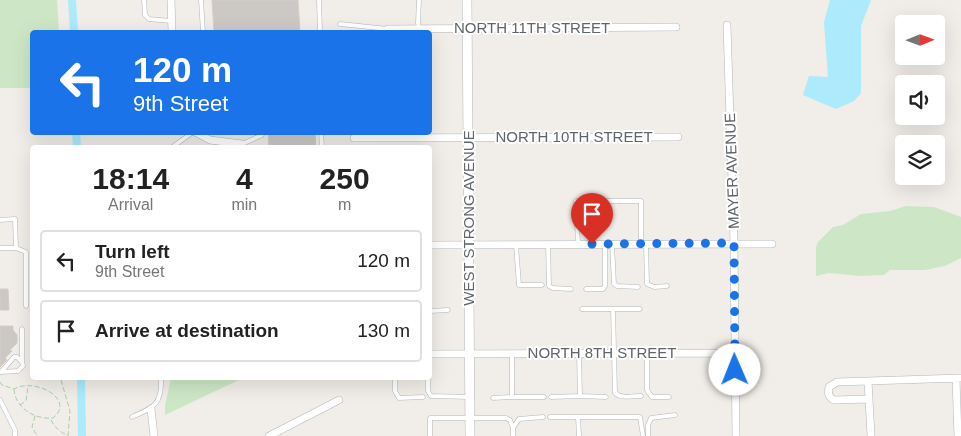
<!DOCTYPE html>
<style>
body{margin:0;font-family:Arial,sans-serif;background:#f6f6f6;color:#222;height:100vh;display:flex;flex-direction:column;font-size:19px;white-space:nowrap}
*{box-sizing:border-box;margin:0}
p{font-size:16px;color:#767676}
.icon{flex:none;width:28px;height:28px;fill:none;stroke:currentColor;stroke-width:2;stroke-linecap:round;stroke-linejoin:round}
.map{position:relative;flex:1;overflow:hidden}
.sheet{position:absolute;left:30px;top:145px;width:402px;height:235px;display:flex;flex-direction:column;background:#fff;border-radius:5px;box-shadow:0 5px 20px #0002}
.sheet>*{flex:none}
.banner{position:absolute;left:30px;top:30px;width:402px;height:105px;border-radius:5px;box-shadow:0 5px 20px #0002;background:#1a73e8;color:#fff;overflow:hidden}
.needle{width:32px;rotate:89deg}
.tools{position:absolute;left:895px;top:15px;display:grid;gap:10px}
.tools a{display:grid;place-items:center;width:50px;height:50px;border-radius:5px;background:#fff;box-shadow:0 5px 20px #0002;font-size:25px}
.pin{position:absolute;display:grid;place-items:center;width:42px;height:42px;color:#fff;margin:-51px -21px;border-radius:50% 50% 50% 0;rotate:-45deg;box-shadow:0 0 5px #0007}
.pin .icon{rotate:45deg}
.me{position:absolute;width:55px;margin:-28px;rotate:359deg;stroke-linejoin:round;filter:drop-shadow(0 0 4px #0008)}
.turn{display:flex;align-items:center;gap:18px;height:105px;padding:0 20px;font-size:22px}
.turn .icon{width:65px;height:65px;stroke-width:2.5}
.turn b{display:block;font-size:35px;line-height:42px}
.eta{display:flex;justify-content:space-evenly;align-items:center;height:85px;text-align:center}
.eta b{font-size:30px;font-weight:800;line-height:35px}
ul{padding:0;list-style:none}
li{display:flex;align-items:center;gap:15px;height:62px;margin:0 10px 8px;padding:0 10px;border:2px solid #e0e0e0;border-radius:5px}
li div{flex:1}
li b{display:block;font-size:19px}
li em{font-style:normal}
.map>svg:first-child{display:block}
.green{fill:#cde7c6}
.water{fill:#adeafc}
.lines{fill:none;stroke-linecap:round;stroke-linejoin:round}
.canal{stroke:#adeafc;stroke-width:8}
.building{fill:#ccc8c5;stroke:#d5cec6}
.service-casing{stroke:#b3b7ba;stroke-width:5}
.minor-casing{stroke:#b3b7ba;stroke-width:8}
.tertiary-casing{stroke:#b3b7ba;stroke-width:10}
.path{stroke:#a6d1a8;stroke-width:1;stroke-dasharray:5 2.5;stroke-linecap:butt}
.service{stroke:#fff;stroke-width:4}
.minor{stroke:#fff;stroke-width:7}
.tertiary{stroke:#fff;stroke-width:9}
.route{stroke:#1a73e8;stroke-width:9;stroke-dasharray:0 16.2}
.labels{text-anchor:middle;stroke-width:4;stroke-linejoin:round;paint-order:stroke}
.street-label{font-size:15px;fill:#5f6568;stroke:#fff}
</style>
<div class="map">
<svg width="961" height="436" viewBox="0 0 961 436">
<rect width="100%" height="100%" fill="#f1ede8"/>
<!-- green -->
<path class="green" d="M 0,0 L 57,0 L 59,32 L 32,32 L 32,88 L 0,88 Z
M 906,206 L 934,207 L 961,217 L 961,258 L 945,266 L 925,270 L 890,270 L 884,275 L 861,276 L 829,273 L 816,276 L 816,247 L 818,242 L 833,227 L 843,225 L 861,214 L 890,211 Z
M 171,378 L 243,378 L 165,415 L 165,406 Z"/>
<!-- water -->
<path class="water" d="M 830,0 L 871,0 L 861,26 L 861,93 L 854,101 L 836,109 L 803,95 L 809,76 L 828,77 L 824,22 Z"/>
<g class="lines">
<!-- canal -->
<path class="canal" d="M 72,0 L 74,32
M 76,132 L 77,148
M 81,378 L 82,436"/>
</g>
<!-- building -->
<path class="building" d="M 212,0 L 298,0 L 300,32 L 214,32 Z
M 268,132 L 315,132 L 316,148 L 269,148 Z
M 0,289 L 8,289 L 9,310 L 0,310 Z
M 0,326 L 13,326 L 13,330 L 17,335 L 17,343 L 10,350 L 12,351 L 5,358 L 7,360 L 0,367 Z"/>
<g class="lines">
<defs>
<path id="service" d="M 144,0 L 145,15 L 149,19 L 171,21
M 201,0 L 203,32
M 319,0 L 320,32
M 419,0 L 418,23 L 420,32
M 340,24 L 388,29 L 387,32
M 321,132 L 322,148
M 242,144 L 262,135 L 262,132
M 171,148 L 193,132
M 0,220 L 15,219 L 16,248
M 548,244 L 549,286 L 553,288 L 571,289
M 578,244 L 576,201 L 641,201 L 641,244
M 612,244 L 614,284 L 617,286 L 638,287
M 646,244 L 647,284 L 654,287 L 667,286
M 516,245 L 519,285 L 542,285
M 0,248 L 16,248 L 26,252 L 26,306
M 586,289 L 603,289 L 605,286 L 605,244
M 582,309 L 640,309
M 613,309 L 615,393 C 621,399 633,396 641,396
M 430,311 L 448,310
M 647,353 L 647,390 L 652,397 L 669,397
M 579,354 L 580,396 L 606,397
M 22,361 L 22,329
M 0,372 L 18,371 L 23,366 L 22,362 L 17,357 L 14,357 L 1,372
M 395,378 L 395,391 L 399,398 L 423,397
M 428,378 L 428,391 L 431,396 L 469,397
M 512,397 L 544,397
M 551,397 L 580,396
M 493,398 L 512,397 L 512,354
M 0,400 L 15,430 L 15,436
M 132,417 C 155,407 162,404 161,378
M 550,417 L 578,417
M 513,428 L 519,419 L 543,417
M 430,436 L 430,418 L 506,418 L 510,420 L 513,428 L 513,436
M 579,436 L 578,417 L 640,417 L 643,436
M 648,436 L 648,425 L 651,418 L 675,415"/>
<path id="minor" d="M 171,0 L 172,32
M 727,25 L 734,243 L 736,436
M 388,29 L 676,27
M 195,132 L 210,140 L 242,144
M 354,138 L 678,137
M 430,245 L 772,244
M 430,354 L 735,353
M 956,379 L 958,436
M 868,381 L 871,436
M 869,399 L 834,400 C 828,397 828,393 829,387 L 837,382 L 961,378
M 151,409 L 154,436
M 269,436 L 339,400"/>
<path id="tertiary" d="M 467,0 L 470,436"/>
</defs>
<!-- service casing -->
<use href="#service" class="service-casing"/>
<!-- minor casing -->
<use href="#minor" class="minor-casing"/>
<!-- tertiary casing -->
<use href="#tertiary" class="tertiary-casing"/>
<!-- path -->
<path class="path" d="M 61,380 L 70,411 L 68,436
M 0,382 L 2,385 L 14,389 C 36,377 76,400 53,418 C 35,420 15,408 14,389
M 20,405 L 26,401 L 28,386
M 35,416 L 32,427 L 37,436
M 51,420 C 53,425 61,434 68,435"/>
<!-- service -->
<use href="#service" class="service"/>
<!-- minor -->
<use href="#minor" class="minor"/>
<!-- tertiary -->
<use href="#tertiary" class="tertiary"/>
</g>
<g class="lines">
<!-- route -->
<path class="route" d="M 592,244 L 734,243 L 735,370"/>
</g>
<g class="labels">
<!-- street labels -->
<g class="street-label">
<text x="532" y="33">NORTH 11TH STREET</text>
<text x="574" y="142">NORTH 10TH STREET</text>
<text transform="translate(732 171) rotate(-92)" y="5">MAYER AVENUE</text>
<text transform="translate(469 218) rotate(-90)" y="5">WEST STRONG AVENUE</text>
<text x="602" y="358">NORTH 8TH STREET</text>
</g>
</g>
</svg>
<div class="tools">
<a><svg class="needle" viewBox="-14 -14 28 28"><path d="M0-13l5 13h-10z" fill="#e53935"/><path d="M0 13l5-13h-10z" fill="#767676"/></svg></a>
<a><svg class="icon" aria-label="sound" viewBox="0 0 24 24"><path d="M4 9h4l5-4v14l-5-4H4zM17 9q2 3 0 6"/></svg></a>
<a><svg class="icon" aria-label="layers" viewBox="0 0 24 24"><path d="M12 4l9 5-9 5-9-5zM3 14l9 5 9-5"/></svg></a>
</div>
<div class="pin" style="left:592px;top:244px;background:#d93025"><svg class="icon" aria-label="arrive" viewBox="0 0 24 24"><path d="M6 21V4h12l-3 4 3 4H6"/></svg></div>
<svg class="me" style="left:735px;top:370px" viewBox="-20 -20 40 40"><circle r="19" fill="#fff"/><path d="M0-13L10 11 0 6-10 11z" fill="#1a73e8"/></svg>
<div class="banner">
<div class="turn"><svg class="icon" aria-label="left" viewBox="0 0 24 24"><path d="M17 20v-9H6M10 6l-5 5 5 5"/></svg><div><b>120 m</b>9th Street</div></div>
</div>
<section class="sheet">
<div class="eta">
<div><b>18:14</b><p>Arrival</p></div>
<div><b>4</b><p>min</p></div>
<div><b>250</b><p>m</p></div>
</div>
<ul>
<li><svg class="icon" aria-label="left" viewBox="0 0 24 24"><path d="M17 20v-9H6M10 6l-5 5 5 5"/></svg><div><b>Turn left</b><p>9th Street</p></div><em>120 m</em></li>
<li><svg class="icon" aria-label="arrive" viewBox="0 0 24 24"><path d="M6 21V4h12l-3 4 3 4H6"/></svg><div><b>Arrive at destination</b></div><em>130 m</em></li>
</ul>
</section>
</div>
